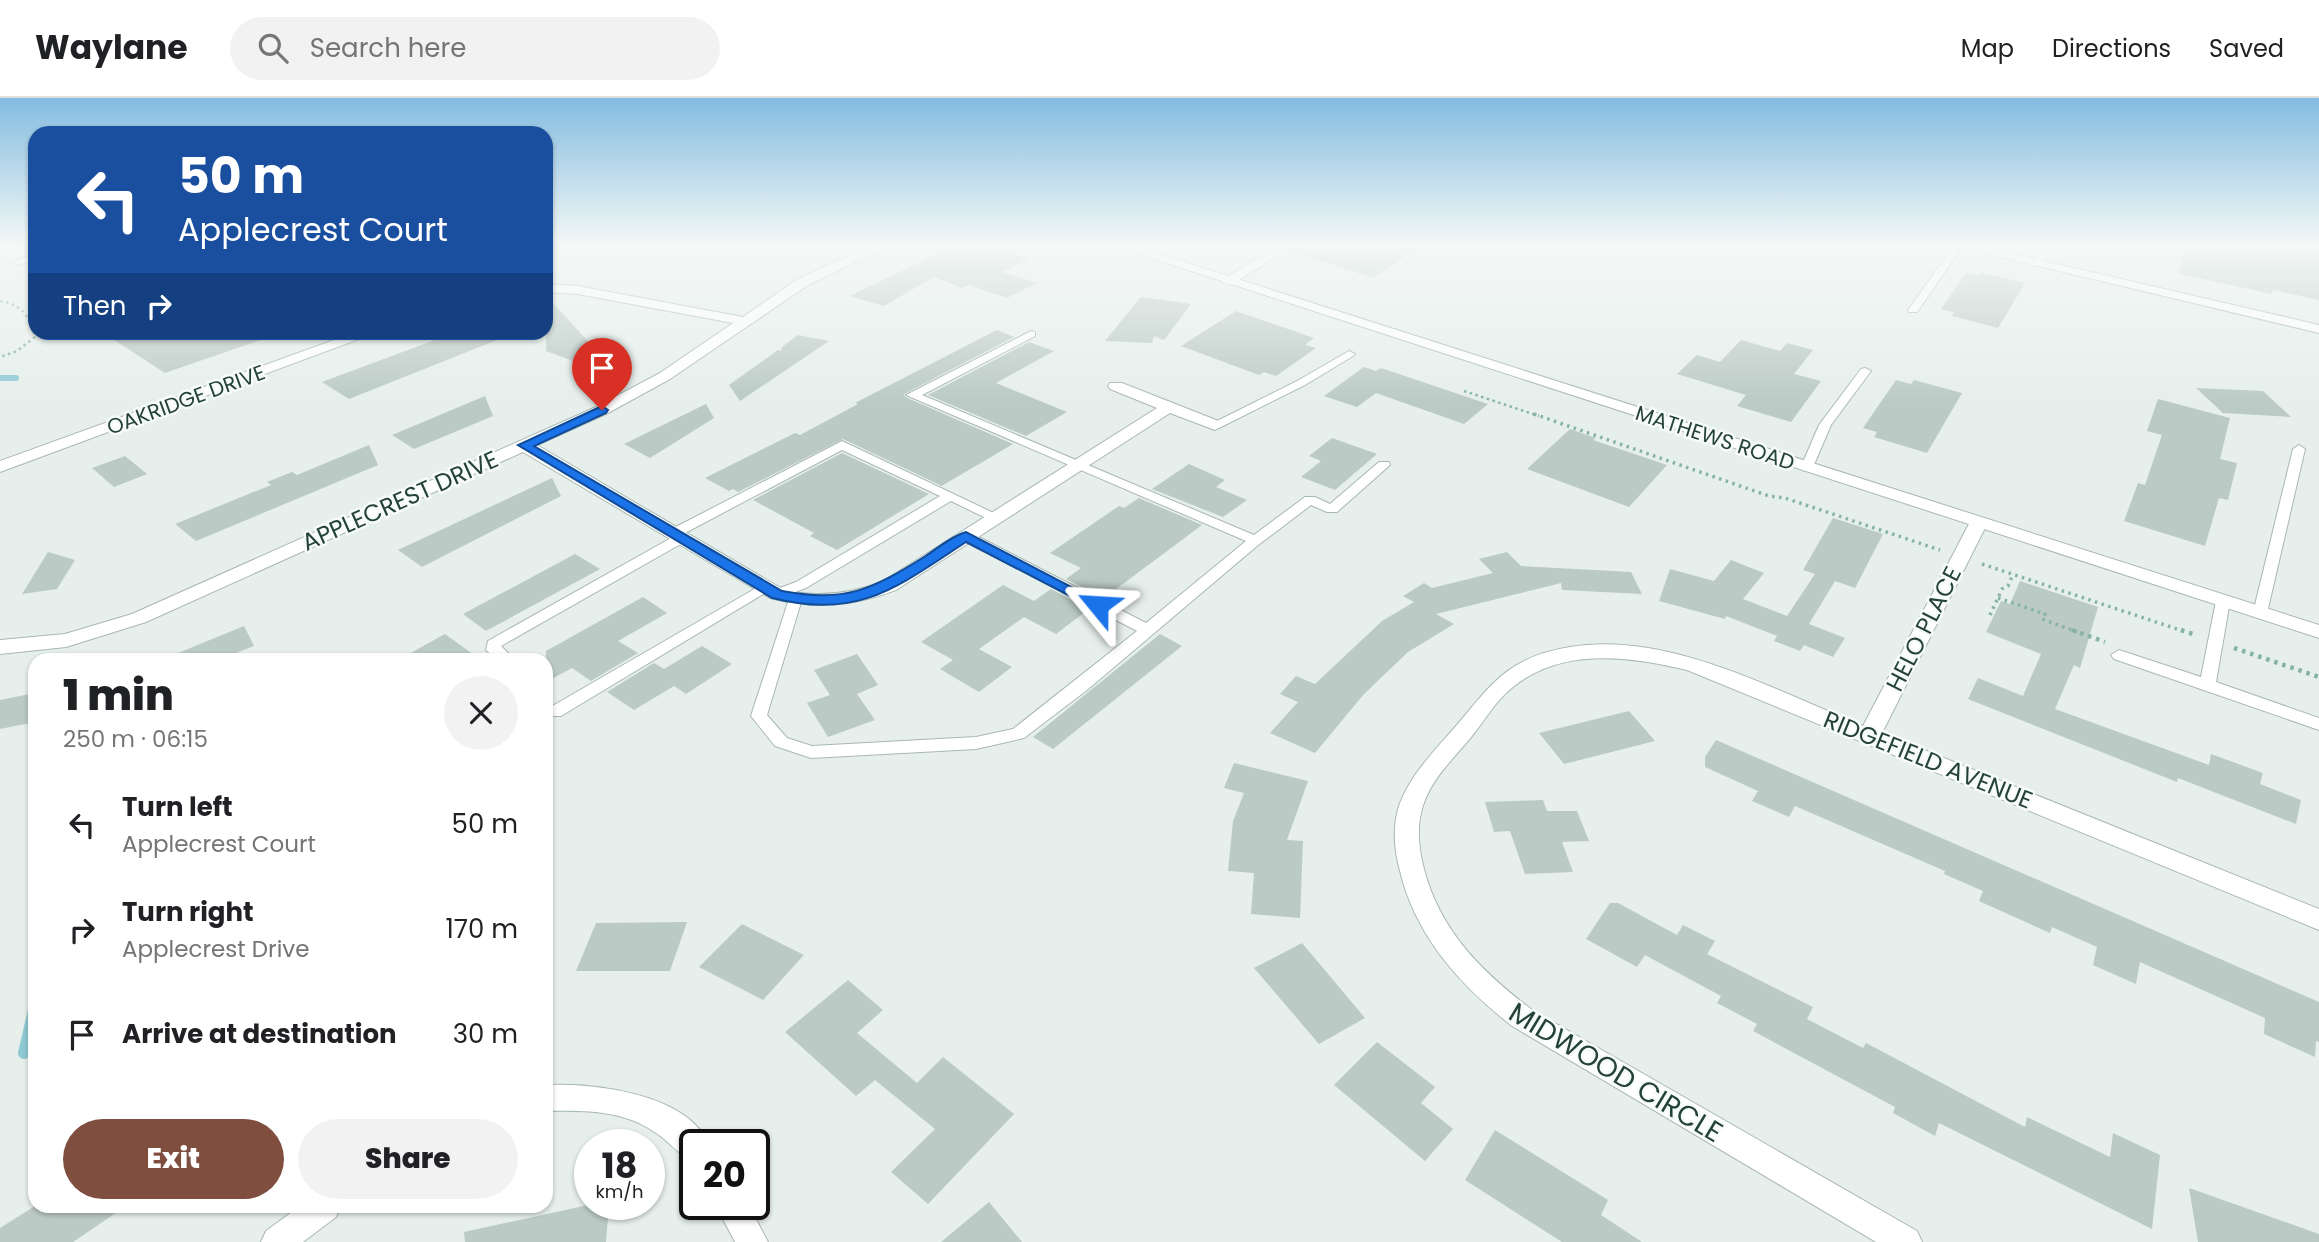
<!DOCTYPE html>
<meta charset="utf-8">
<style>
body{margin:0;font-family:Poppins,sans-serif;background:#f2f2f2;color:#202124;height:100vh;display:flex;flex-direction:column;font-size:26px;white-space:nowrap}
*{box-sizing:border-box;margin:0}
p{font-size:23px;color:#757577}
.icon{flex:none;width:38px;height:38px;fill:none;stroke:currentColor;stroke-width:2;stroke-linecap:round;stroke-linejoin:round}
.map{position:relative;flex:1;overflow:hidden}
.panel{position:absolute;left:28px;top:555px;width:525px;height:560px;display:flex;flex-direction:column;background:#fff;border-radius:21px;box-shadow:0 2px 5px #0004}
.panel>*{flex:none}
.banner{position:absolute;left:28px;top:28px;width:525px;height:214px;border-radius:21px;box-shadow:0 2px 5px #0004;background:#1a4fa0;color:#fff;overflow:hidden}
.speed{position:absolute;left:574px;top:1031px;display:flex;gap:14px;font-size:35px;font-weight:700;text-align:center}
.speed>*{display:grid;place-content:center;width:91px;height:91px;border-radius:50%;background:#fff;box-shadow:0 2px 5px #0004;line-height:1}
.speed small{font-size:18px;font-weight:400}
.speed .limit{border:4px solid #111;border-radius:10px;background:#fff;color:#111}
.pin{position:absolute;display:grid;place-items:center;width:60px;height:60px;color:#fff;margin:-72px -30px;border-radius:50% 50% 50% 0;rotate:-45deg;box-shadow:0 0 7px #0007}
.pin .icon{rotate:45deg}
.me{position:absolute;width:77px;margin:-38px;rotate:297deg;stroke-linejoin:round;filter:drop-shadow(0 0 5px #0008)}
.turn{display:flex;align-items:center;gap:24px;height:147px;padding:0 35px;font-size:32px}
.turn .icon{width:91px;height:91px;stroke-width:2.5}
.turn b{display:block;font-size:49px;line-height:60px}
.then{display:flex;align-items:center;height:66px;padding:0 35px;background:#0003;gap:14px;font-size:26px}
.round{display:grid;place-items:center;flex:none;width:74px;height:74px;border-radius:37px;background:#f2f2f2}
.headline{display:flex;align-items:center;justify-content:space-between;height:119px;padding:0 35px}
h1{font-size:42px;font-weight:800;line-height:52px}
.primary-button{display:flex;gap:14px;margin-top:auto;padding:14px 35px}
.primary-button a{flex:1;height:80px;border-radius:42px;background:#7f4e3f;color:#fff;font-size:28px;font-weight:800;line-height:80px;text-align:center}
.primary-button a+a{background:#f2f2f2;color:#202124}
ul{padding:0;list-style:none}
li{display:flex;align-items:center;gap:21px;height:105px;padding:0 35px}
li div{flex:1}
li b{display:block;font-size:26px}
li em{font-style:normal}
header{display:flex;align-items:center;gap:42px;box-sizing:border-box;height:98px;padding:0 35px;background:#fff;border-bottom:2px solid #e0e0e0}
header strong{font-size:33px}
nav{display:flex;gap:38px;margin-inline-start:auto;font-size:24px}
.search{width:490px;height:63px;background:#f2f2f2;display:flex;align-items:center;gap:18px;box-sizing:border-box;padding:0 24px;border-radius:38px;color:#757577;font-size:26px}
.map>svg:first-child{display:block}
.lines{fill:none;stroke-linecap:round;stroke-linejoin:round}
.stream-far1{stroke:#8ec9d4;stroke-width:6}
.stream{stroke:#8ec9d4;stroke-width:12}
.building{fill:#bbcac4}
.service-casing{stroke:#a8b8b2;stroke-width:2}
.minor-casing{stroke:#a8b8b2;stroke-width:2}
.tertiary-casing{stroke:#a8b8b2;stroke-width:2}
.path-far2{stroke:#86b3a5;stroke-width:2.5;stroke-dasharray:2.5 3.5;stroke-linecap:butt}
.path-far1{stroke:#86b3a5;stroke-width:3.5;stroke-dasharray:2.5 4.5;stroke-linecap:butt}
.path{stroke:#86b3a5;stroke-width:4.5;stroke-dasharray:3.5 5;stroke-linecap:butt}
.service{fill:#fff;fill-rule:evenodd}
.minor{fill:#fff;fill-rule:evenodd}
.tertiary{fill:#fff;fill-rule:evenodd}
.route{fill:#1a73e8;stroke:#114b97;stroke-width:2}
.labels{text-anchor:middle;stroke-width:5;stroke-linejoin:round;paint-order:stroke}
.far-street-label{font-size:21px;fill:#24423a;stroke:#f7fbf9}
.street-label{font-size:24px;fill:#24423a;stroke:#f7fbf9}
.near-street-label{font-size:28px;fill:#24423a;stroke:#f7fbf9}
</style>
<header>
<strong>Waylane</strong>
<div class="search"><svg class="icon" aria-label="search" viewBox="0 0 24 24"><circle cx="10" cy="10" r="6"/><path d="M15 15l6 6"/></svg>Search here</div>
<nav><a>Map</a><a>Directions</a><a>Saved</a></nav>
</header>
<div class="map">
<svg width="2319" height="1144" viewBox="0 0 2319 1144">
<rect width="100%" height="100%" fill="#e6efeb"/>
<g class="lines">
<!-- stream-far1 -->
<path class="stream-far1" d="M 0,280 L 16,280"/>
<!-- stream -->
<path class="stream" d="M 24,955 L 35,908"/>
</g>
<!-- building -->
<path class="building" d="M 961,145 L 983,145 L 1029,161 L 1002,174 L 1037,185 L 1007,200 L 969,187 L 962,190 L 934,179 L 884,208 L 849,198 Z
M 1300,145 L 1425,145 L 1373,180 L 1289,153 Z
M 2184,145 L 2307,145 L 2319,148 L 2319,202 L 2273,192 L 2272,196 L 2179,176 Z
M 1966,175 L 1979,178 L 1981,175 L 2025,185 L 1998,230 L 1952,218 L 1954,214 L 1941,211 Z
M 546,197 L 622,281 L 546,253 Z
M 1141,199 L 1191,206 L 1164,242 L 1154,238 L 1152,245 L 1105,243 Z
M 1236,213 L 1314,240 L 1305,247 L 1316,250 L 1276,278 L 1264,274 L 1259,277 L 1181,248 Z
M 997,232 L 1014,239 L 904,296 L 905,299 L 1013,346 L 945,386 L 942,388 L 843,341 L 738,394 L 733,391 L 729,393 L 705,380 L 795,335 L 800,337 L 858,306 L 855,305 Z
M 102,234 L 272,234 L 272,238 L 165,275 Z
M 456,234 L 512,236 L 349,301 L 322,284 Z
M 798,237 L 829,243 L 740,303 L 729,287 L 778,252 L 781,253 L 782,249 Z
M 1741,242 L 1780,253 L 1787,245 L 1813,252 L 1794,276 L 1821,283 L 1791,324 L 1737,308 L 1746,297 L 1677,276 L 1697,257 L 1720,264 Z
M 1029,244 L 1054,253 L 996,285 L 1067,314 L 1026,338 L 928,297 Z
M 1364,269 L 1376,273 L 1381,270 L 1488,306 L 1464,326 L 1376,295 L 1357,309 L 1324,298 Z
M 1896,282 L 1911,286 L 1914,282 L 1962,295 L 1927,355 L 1874,339 L 1877,334 L 1863,330 Z
M 2196,290 L 2263,293 L 2291,319 L 2223,315 Z
M 485,298 L 493,318 L 414,351 L 392,337 Z
M 2158,301 L 2230,320 L 2220,361 L 2237,365 L 2228,402 L 2219,400 L 2205,448 L 2124,423 L 2138,385 L 2145,387 L 2162,337 L 2147,333 Z
M 706,306 L 714,320 L 650,360 L 624,346 Z
M 1570,331 L 1596,340 L 1593,342 L 1667,367 L 1629,409 L 1527,371 Z
M 1332,340 L 1377,356 L 1335,392 L 1301,379 L 1321,363 L 1309,358 Z
M 369,347 L 378,367 L 196,443 L 175,426 L 271,387 L 267,384 L 292,374 L 297,377 Z
M 842,355 L 929,396 L 837,452 L 810,438 L 814,435 L 753,402 Z
M 125,358 L 147,376 L 114,389 L 92,370 Z
M 1189,366 L 1225,382 L 1216,389 L 1247,402 L 1223,419 L 1152,391 Z
M 552,380 L 561,398 L 422,469 L 398,452 Z
M 1139,400 L 1202,427 L 1104,500 L 1066,481 L 1081,470 L 1050,455 L 1119,408 L 1124,410 Z
M 1833,420 L 1883,436 L 1855,490 L 1835,483 L 1809,526 L 1845,540 L 1833,559 L 1804,547 L 1800,553 L 1774,543 L 1777,538 L 1726,518 L 1725,521 L 1659,503 L 1670,471 L 1714,483 L 1731,462 L 1764,475 L 1743,501 L 1787,518 L 1815,476 L 1803,472 Z
M 48,454 L 75,462 L 57,491 L 22,496 Z
M 1507,454 L 1521,468 L 1631,474 L 1642,496 L 1562,492 L 1561,485 L 1436,516 L 1454,526 L 1408,554 L 1364,596 L 1315,655 L 1270,635 L 1298,604 L 1280,596 L 1296,578 L 1315,586 L 1382,523 L 1414,504 L 1403,498 L 1424,485 L 1432,490 L 1493,475 L 1479,461 Z
M 575,456 L 600,471 L 486,533 L 463,516 Z
M 2020,483 L 2098,509 L 2080,570 L 2074,567 L 2055,611 L 2209,667 L 2211,656 L 2263,675 L 2260,686 L 2301,702 L 2296,726 L 2178,680 L 2177,684 L 1968,601 L 1978,580 L 2023,598 L 2041,556 L 1986,534 L 2001,503 L 2010,506 Z
M 1003,487 L 1034,503 L 1051,491 L 1089,511 L 1056,536 L 1024,519 L 979,551 L 1012,569 L 979,594 L 940,571 L 953,562 L 921,544 Z
M 643,499 L 667,515 L 618,543 L 638,555 L 591,583 L 572,570 L 546,584 L 546,553 Z
M 244,528 L 254,548 L 218,562 L 161,562 Z
M 445,536 L 481,562 L 398,562 Z
M 1160,536 L 1182,548 L 1053,651 L 1033,639 Z
M 702,548 L 732,566 L 686,596 L 674,588 L 634,612 L 607,594 L 654,565 L 664,571 Z
M 857,556 L 878,587 L 857,596 L 875,622 L 828,639 L 807,605 L 830,597 L 814,572 Z
M 35,595 L 35,624 L 0,631 L 0,602 Z
M 1629,613 L 1655,643 L 1564,666 L 1539,635 Z
M 1716,642 L 2319,904 L 2319,944 L 2316,943 L 2315,959 L 2264,936 L 2265,920 L 2140,864 L 2136,886 L 2093,867 L 2097,849 L 2052,829 L 2050,835 L 1979,803 L 1983,793 L 1944,776 L 1945,773 L 1795,708 L 1789,719 L 1752,703 L 1758,693 L 1705,669 L 1705,659 Z
M 1234,665 L 1308,683 L 1287,742 L 1303,743 L 1300,820 L 1251,816 L 1254,775 L 1228,773 L 1233,723 L 1244,695 L 1224,690 Z
M 1543,702 L 1547,713 L 1577,713 L 1589,743 L 1562,744 L 1573,774 L 1525,776 L 1510,733 L 1494,734 L 1485,704 Z
M 1610,805 L 1618,805 L 1677,837 L 1683,827 L 1715,843 L 1707,856 L 1813,909 L 1807,921 L 1863,950 L 1866,945 L 2025,1029 L 2027,1019 L 2110,1059 L 2113,1035 L 2160,1057 L 2152,1131 L 1939,1025 L 1935,1038 L 1893,1015 L 1895,1009 L 1753,933 L 1757,926 L 1717,905 L 1721,898 L 1645,857 L 1637,869 L 1586,841 Z
M 687,824 L 670,873 L 576,873 L 596,825 Z
M 742,826 L 804,857 L 763,902 L 699,869 Z
M 1302,845 L 1365,920 L 1319,946 L 1254,870 Z
M 848,882 L 883,912 L 857,935 L 917,985 L 943,959 L 1014,1016 L 928,1106 L 891,1074 L 935,1031 L 875,982 L 856,998 L 785,934 Z
M 1377,944 L 1435,989 L 1421,1005 L 1453,1031 L 1425,1063 L 1334,987 Z
M 1495,1032 L 1608,1102 L 1601,1117 L 1642,1144 L 1562,1144 L 1465,1082 Z
M 2189,1090 L 2319,1136 L 2319,1144 L 2198,1144 Z
M 989,1104 L 1022,1144 L 941,1144 Z
M 593,1106 L 609,1106 L 606,1144 L 465,1144 L 464,1134 Z
M 35,1108 L 126,1108 L 73,1144 L 0,1144 L 0,1130 Z"/>
<g class="lines">
<defs>
<path id="service" d="M 2044,145 L 2054,145 L 2041,168 L 2033,168 L 2032,166 Z
M 1955,146 L 1963,148 L 1917,214 L 1909,214 L 1908,212 Z
M 35,156 L 35,162 L 18,167 L 13,164 Z
M 1031,233 L 1035,234 L 1035,238 L 922,297 L 1254,437 L 1305,399 L 1315,399 L 1330,406 L 1379,364 L 1389,364 L 1390,367 L 1337,414 L 1327,414 L 1311,407 L 1257,448 L 1087,592 L 1024,640 L 976,651 L 811,660 L 775,648 L 751,618 L 790,498 L 795,496 L 802,501 L 767,617 L 787,640 L 812,648 L 976,639 L 1013,631 L 1137,533 L 961,441 L 959,438 L 961,435 L 971,435 L 1146,525 L 1246,443 L 906,297 Z
M 1349,253 L 1355,256 L 1353,258 L 1305,287 L 1219,330 L 1215,331 L 1209,327 L 1297,283 Z
M 1865,270 L 1871,273 L 1831,327 L 1813,369 L 1807,373 L 1802,372 L 1801,369 L 1819,327 L 1861,271 Z
M 842,343 L 1002,419 L 1000,422 L 990,422 L 951,403 L 806,490 L 782,499 L 772,499 L 770,496 L 772,493 L 796,484 L 940,398 L 842,352 L 683,436 L 688,440 L 686,443 L 501,548 L 515,562 L 497,562 L 486,552 L 488,543 L 671,440 L 666,436 L 668,433 Z
M 2299,347 L 2305,351 L 2267,515 L 2260,520 L 2253,515 L 2293,351 Z
M 765,485 L 772,489 L 770,492 L 561,618 L 549,618 L 547,614 L 549,610 Z
M 2223,498 L 2230,503 L 2216,584 L 2319,620 L 2319,632 L 2114,561 L 2111,557 L 2119,552 L 2201,579 L 2216,503 Z"/>
<path id="minor" d="M 878,145 L 895,145 L 808,187 L 670,281 L 608,315 L 537,347 L 784,492 C 818,500 850,496 882,484 L 1157,310 L 1110,291 L 1108,288 L 1110,285 L 1122,285 L 1221,324 L 1223,327 L 1215,332 L 1170,315 L 896,492 C 853,508 815,512 770,500 L 523,354 L 146,524 L 66,549 L 0,556 L 0,542 L 65,536 L 132,516 L 596,309 L 660,275 L 733,225 L 578,196 L 546,194 L 546,186 L 578,188 L 743,219 L 798,181 Z
M 1281,145 L 1297,145 L 1233,186 L 1228,187 L 1221,183 Z
M 1942,145 L 1966,145 L 2319,227 L 2319,235 Z
M 356,234 L 378,234 L 0,374 L 0,363 Z
M 1979,419 L 1988,424 L 1882,635 L 2319,811 L 2319,832 L 1687,572 C 1629,558 1562,549 1513,589 C 1496,602 1485,622 1472,638 C 1455,659 1435,677 1425,702 C 1416,724 1418,749 1424,771 C 1440,833 1482,874 1532,912 L 1917,1133 L 1922,1144 L 1876,1144 L 1512,928 C 1460,887 1416,839 1400,773 C 1394,751 1392,727 1400,705 C 1412,675 1435,652 1456,628 C 1493,584 1509,559 1570,549 C 1668,533 1774,592 1863,628 L 1970,424 Z
M 546,987 C 594,985 686,995 709,1046 L 695,1046 L 695,1064 C 679,1058 670,1044 656,1035 C 625,1012 583,1012 546,1013 Z
M 715,1106 L 748,1106 L 768,1144 L 735,1144 Z
M 300,1108 L 341,1108 L 336,1119 L 303,1144 L 261,1144 L 266,1133 Z"/>
<path id="tertiary" d="M 1105,145 L 1125,145 L 2319,527 L 2319,540 Z"/>
</defs>
<!-- service casing -->
<use href="#service" class="service-casing"/>
<!-- minor casing -->
<use href="#minor" class="minor-casing"/>
<!-- tertiary casing -->
<use href="#tertiary" class="tertiary-casing"/>
<!-- path-far2 -->
<path class="path-far2" d="M 0,203 C 23,207 29,218 35,239 L 17,253 L 0,259
M 1464,293 L 1539,318"/>
<!-- path-far1 -->
<path class="path-far1" d="M 1534,316 L 1769,398 L 1785,400 L 1940,452
M 1982,466 L 2186,534
M 1998,500 L 2045,516 L 2042,521 L 2077,534
M 1990,517 L 2002,491 L 2008,488 L 2013,476"/>
<!-- path -->
<path class="path" d="M 2072,532 L 2105,544
M 2181,532 L 2196,537
M 2234,550 L 2319,579"/>
<!-- service -->
<use href="#service" class="service"/>
<!-- minor -->
<use href="#minor" class="minor"/>
<!-- tertiary -->
<use href="#tertiary" class="tertiary"/>
</g>
<!-- sky -->
<linearGradient id="sky" x2="0" y2="1"><stop stop-color="#84bce0"/><stop offset="0.48" stop-color="#f4f8f6"/><stop offset="1" stop-color="#f4f8f6" stop-opacity="0"/></linearGradient>
<rect width="2319" height="305" fill="url(#sky)"/>
<!-- route -->
<path class="route" d="M 602,308 L 608,312 L 606,315 L 534,348 L 782,493 C 845,505 871,492 924,459 C 937,451 951,438 966,434 L 1106,507 L 1104,510 L 1093,510 L 966,444 C 897,489 859,522 772,500 L 518,347 Z"/>
<g class="labels">
<!-- far-street labels -->
<g class="far-street-label">
<text transform="translate(186 302) rotate(-20)" y="7">OAKRIDGE DRIVE</text>
<text transform="translate(1715 340) rotate(18)" y="7">MATHEWS ROAD</text>
</g>
<!-- street labels -->
<g class="street-label">
<text transform="translate(400 403) rotate(-24)" y="8">APPLECREST DRIVE</text>
<text transform="translate(1924 531) rotate(-63)" y="8">HELO PLACE</text>
<text transform="translate(1928 662) rotate(22)" y="8">RIDGEFIELD AVENUE</text>
</g>
<!-- near-street labels -->
<g class="near-street-label">
<text transform="translate(1616 974) rotate(31)" y="10">MIDWOOD CIRCLE</text>
</g>
</g>
</svg>
<div class="speed"><div>18<small>km/h</small></div><div class="limit">20</div></div>
<div class="pin" style="left:602px;top:312px;background:#d93025"><svg class="icon" aria-label="arrive" viewBox="0 0 24 24"><path d="M6 21V4h12l-3 4 3 4H6"/></svg></div>
<svg class="me" style="left:1098px;top:507px" viewBox="-20 -20 40 40"><path d="M0-17L14 15 0 8-14 15z" fill="#1a73e8" stroke="#fff" stroke-width="4"/></svg>
<div class="banner">
<div class="turn"><svg class="icon" aria-label="left" viewBox="0 0 24 24"><path d="M17 20v-9H6M10 6l-5 5 5 5"/></svg><div><b>50 m</b>Applecrest Court</div></div>
<div class="then">Then<svg class="icon" aria-label="right" viewBox="0 0 24 24"><path d="M7 20v-9h11M14 6l5 5-5 5"/></svg></div>
</div>
<section class="panel">
<div class="headline"><div><h1>1 min</h1><p>250 m · 06:15</p></div><a class="round"><svg class="icon" aria-label="close" viewBox="0 0 24 24"><path d="M6 6l12 12M18 6L6 18"/></svg></a></div>
<ul>
<li><svg class="icon" aria-label="left" viewBox="0 0 24 24"><path d="M17 20v-9H6M10 6l-5 5 5 5"/></svg><div><b>Turn left</b><p>Applecrest Court</p></div><em>50 m</em></li>
<li><svg class="icon" aria-label="right" viewBox="0 0 24 24"><path d="M7 20v-9h11M14 6l5 5-5 5"/></svg><div><b>Turn right</b><p>Applecrest Drive</p></div><em>170 m</em></li>
<li><svg class="icon" aria-label="arrive" viewBox="0 0 24 24"><path d="M6 21V4h12l-3 4 3 4H6"/></svg><div><b>Arrive at destination</b></div><em>30 m</em></li>
</ul>
<div class="primary-button"><a>Exit</a><a>Share</a></div>
</section>
</div>
